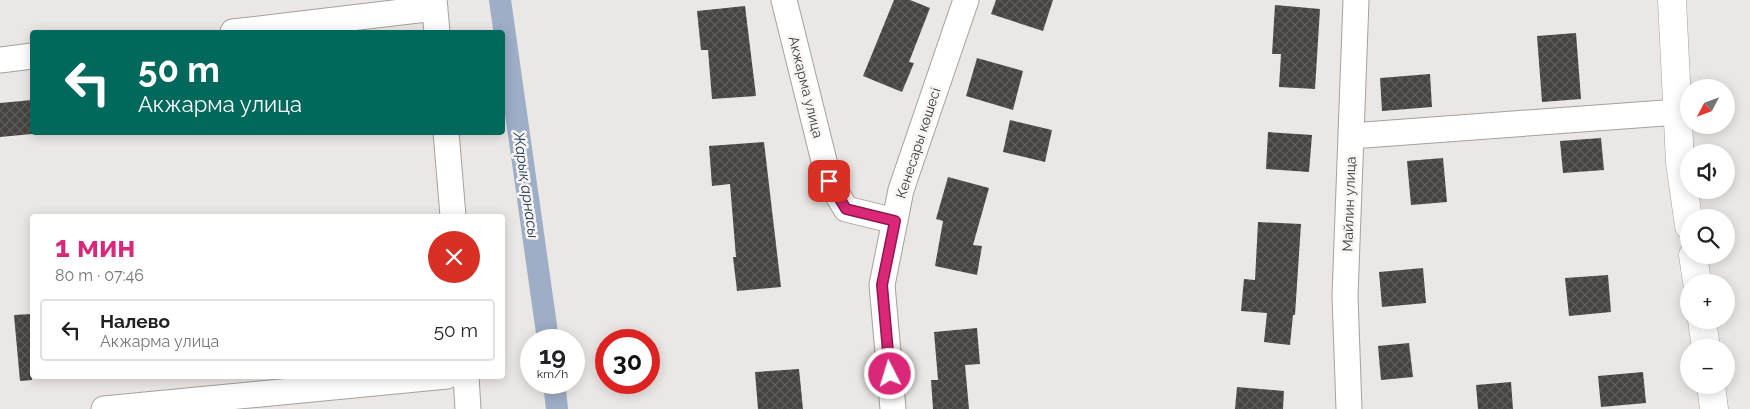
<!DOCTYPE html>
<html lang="ru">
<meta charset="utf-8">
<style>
body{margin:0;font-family:Raleway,sans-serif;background:#f6f6f6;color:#202124;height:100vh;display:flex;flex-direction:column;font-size:19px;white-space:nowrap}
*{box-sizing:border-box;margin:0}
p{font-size:16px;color:#757577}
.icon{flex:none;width:28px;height:28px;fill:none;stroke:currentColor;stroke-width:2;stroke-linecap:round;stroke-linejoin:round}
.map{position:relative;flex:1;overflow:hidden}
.panel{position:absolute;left:30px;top:214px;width:475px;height:165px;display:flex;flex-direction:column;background:#fff;border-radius:5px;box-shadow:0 2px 12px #0003}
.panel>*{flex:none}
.hud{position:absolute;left:30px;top:30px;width:475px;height:105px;border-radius:5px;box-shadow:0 2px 12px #0003;background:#00695c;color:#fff;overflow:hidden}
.needle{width:32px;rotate:229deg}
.controls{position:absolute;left:1680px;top:79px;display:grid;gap:10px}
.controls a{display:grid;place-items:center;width:55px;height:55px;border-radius:50%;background:#fff;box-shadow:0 2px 12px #0003;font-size:25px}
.speed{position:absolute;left:520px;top:329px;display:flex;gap:10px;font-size:25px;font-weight:700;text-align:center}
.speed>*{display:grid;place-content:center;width:65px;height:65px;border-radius:50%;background:#fff;box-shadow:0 2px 12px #0003;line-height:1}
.speed small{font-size:12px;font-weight:400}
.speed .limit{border:8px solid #d22;background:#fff;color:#111}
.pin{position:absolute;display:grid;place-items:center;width:42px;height:42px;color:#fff;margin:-21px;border-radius:10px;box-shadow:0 2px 8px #0006}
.me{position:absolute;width:55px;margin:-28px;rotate:355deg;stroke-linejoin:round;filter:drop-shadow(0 0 4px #0008)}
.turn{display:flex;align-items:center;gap:18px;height:105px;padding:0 25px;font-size:22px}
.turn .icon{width:65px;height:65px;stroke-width:2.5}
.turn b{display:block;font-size:35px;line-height:42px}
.round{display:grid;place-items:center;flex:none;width:52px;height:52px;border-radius:26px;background:#f6f6f6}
.summary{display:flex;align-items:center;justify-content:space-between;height:85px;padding:0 25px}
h1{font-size:30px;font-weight:700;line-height:38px;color:#db2777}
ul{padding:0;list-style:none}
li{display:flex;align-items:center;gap:15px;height:62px;margin:0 10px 8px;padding:0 15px;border:2px solid #e0e0e0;border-radius:5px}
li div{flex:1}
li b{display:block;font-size:19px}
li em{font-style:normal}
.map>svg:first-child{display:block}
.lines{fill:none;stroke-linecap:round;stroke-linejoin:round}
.canal{stroke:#9eaec7;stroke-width:22}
.building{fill:url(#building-cross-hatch)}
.street-casing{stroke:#a4a19e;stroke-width:27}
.secondary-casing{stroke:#a4a19e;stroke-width:29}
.street{stroke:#fff;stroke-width:25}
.secondary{stroke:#fff;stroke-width:28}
.route-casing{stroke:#8e194d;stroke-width:12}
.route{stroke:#db2777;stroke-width:9}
.labels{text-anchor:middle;stroke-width:5;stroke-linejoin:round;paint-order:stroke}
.street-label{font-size:14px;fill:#3c3b3a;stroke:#f8f5f2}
.water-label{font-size:15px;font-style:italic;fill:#21375b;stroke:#f8f5f2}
</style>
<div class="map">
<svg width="1750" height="409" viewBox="0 0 1750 409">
<defs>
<pattern id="building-cross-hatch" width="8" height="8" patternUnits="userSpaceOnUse" patternTransform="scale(1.25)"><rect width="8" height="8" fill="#464441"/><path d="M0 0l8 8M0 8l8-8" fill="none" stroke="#5f5e5b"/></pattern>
</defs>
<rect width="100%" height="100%" fill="#ebe7e4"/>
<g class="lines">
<!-- canal -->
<path class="canal" d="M 500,0 L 548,340
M 554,382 L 557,409"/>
</g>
<!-- building -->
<path class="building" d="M 894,0 L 910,0 L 930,8 L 909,62 L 914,63 L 902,92 L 863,76 Z
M 996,0 L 1053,0 L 1043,31 L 991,14 Z
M 1275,5 L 1320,9 L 1315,89 L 1279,87 L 1281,54 L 1272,54 Z
M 745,6 L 756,96 L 712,99 L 708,50 L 701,50 L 697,11 Z
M 1576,33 L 1581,99 L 1542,102 L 1537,36 Z
M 977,58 L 1023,71 L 1013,110 L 966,96 Z
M 1430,74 L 1432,107 L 1382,111 L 1380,78 Z
M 32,100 L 32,134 L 0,137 L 0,103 Z
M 1010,120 L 1052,130 L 1045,162 L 1003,152 Z
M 1268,132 L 1312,135 L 1309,172 L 1266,169 Z
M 1601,138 L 1604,170 L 1563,173 L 1560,141 Z
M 764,142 L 781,287 L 737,291 L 733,257 L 736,257 L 730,184 L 712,186 L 709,146 Z
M 1443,158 L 1447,202 L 1411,205 L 1407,161 Z
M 948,177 L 989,188 L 973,245 L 982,246 L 977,275 L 935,266 L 943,221 L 936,219 Z
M 1258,222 L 1301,224 L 1295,315 L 1293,315 L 1290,345 L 1264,342 L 1267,313 L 1241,311 L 1244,279 L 1255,280 Z
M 1423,268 L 1426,303 L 1382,307 L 1379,272 Z
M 1608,275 L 1611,312 L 1569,316 L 1565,278 Z
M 32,314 L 32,380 L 20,381 L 14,315 Z
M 977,328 L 980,364 L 965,365 L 969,409 L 933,409 L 931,380 L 938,380 L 934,332 Z
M 1409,343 L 1413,377 L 1381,380 L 1378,346 Z
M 799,369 L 803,409 L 758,409 L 755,372 Z
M 1643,372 L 1646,403 L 1601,407 L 1598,376 Z
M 1511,382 L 1513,409 L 1478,409 L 1476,385 Z
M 1237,387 L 1284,391 L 1283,409 L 1235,409 Z"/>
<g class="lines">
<defs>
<path id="street" d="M 434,0 L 437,32
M 784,0 L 829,181 L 846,209 L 895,221
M 233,32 L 435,8
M 0,60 L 32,56
M 446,132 L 453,216
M 1351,136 L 1678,112
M 466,376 L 468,409
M 104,409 L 447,376
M 893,409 L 882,285 L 901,190 L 966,0
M 1349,409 L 1345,296 L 1356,0"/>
<path id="secondary" d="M 1672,0 L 1680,162 L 1689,226
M 1693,255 L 1697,282
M 1702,320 L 1706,348
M 1711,385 L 1714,409"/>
</defs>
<!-- street casing -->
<use href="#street" class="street-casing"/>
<!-- secondary casing -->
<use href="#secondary" class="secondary-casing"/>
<!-- street -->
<use href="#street" class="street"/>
<!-- secondary -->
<use href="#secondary" class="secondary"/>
</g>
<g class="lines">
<defs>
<path id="route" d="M 829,181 L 846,209 L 895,221 L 882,285 L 890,374"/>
</defs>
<!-- route casing -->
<use href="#route" class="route-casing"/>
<!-- route -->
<use href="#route" class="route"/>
</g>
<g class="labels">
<!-- street labels -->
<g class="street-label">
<text transform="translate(806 87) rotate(76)" y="5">Акжарма улица</text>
<text transform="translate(918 143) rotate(-72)" y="5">Кенесары көшесі</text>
<text transform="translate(1349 204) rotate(-88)" y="5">Майлин улица</text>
</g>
<!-- water labels -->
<g class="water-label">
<text transform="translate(526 185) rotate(82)" y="5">Жарық арнасы</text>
</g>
</g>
</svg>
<div class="controls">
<a><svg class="needle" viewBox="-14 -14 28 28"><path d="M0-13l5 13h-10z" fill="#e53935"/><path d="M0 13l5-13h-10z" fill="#757577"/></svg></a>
<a><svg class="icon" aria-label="sound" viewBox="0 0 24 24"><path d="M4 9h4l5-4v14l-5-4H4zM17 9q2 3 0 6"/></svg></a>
<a><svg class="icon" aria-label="search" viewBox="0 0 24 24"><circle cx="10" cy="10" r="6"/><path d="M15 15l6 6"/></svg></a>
<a>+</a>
<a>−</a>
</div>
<div class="speed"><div>19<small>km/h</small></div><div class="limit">30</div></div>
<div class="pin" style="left:829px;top:181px;background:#d93025"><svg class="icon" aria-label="arrive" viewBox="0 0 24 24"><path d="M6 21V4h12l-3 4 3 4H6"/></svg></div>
<svg class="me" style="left:890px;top:374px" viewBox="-20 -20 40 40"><circle r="17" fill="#db2777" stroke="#fff" stroke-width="3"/><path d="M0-11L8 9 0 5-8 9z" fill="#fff"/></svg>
<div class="hud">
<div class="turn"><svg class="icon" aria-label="left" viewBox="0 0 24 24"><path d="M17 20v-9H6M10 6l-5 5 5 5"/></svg><div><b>50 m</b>Акжарма улица</div></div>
</div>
<section class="panel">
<div class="summary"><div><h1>1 мин</h1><p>80 m · 07:46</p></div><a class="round" style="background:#d93025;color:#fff"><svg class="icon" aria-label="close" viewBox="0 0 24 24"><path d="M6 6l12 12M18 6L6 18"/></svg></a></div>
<ul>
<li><svg class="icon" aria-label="left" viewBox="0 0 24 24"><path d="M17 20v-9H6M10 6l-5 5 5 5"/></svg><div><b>Налево</b><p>Акжарма улица</p></div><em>50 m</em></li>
</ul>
</section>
</div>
